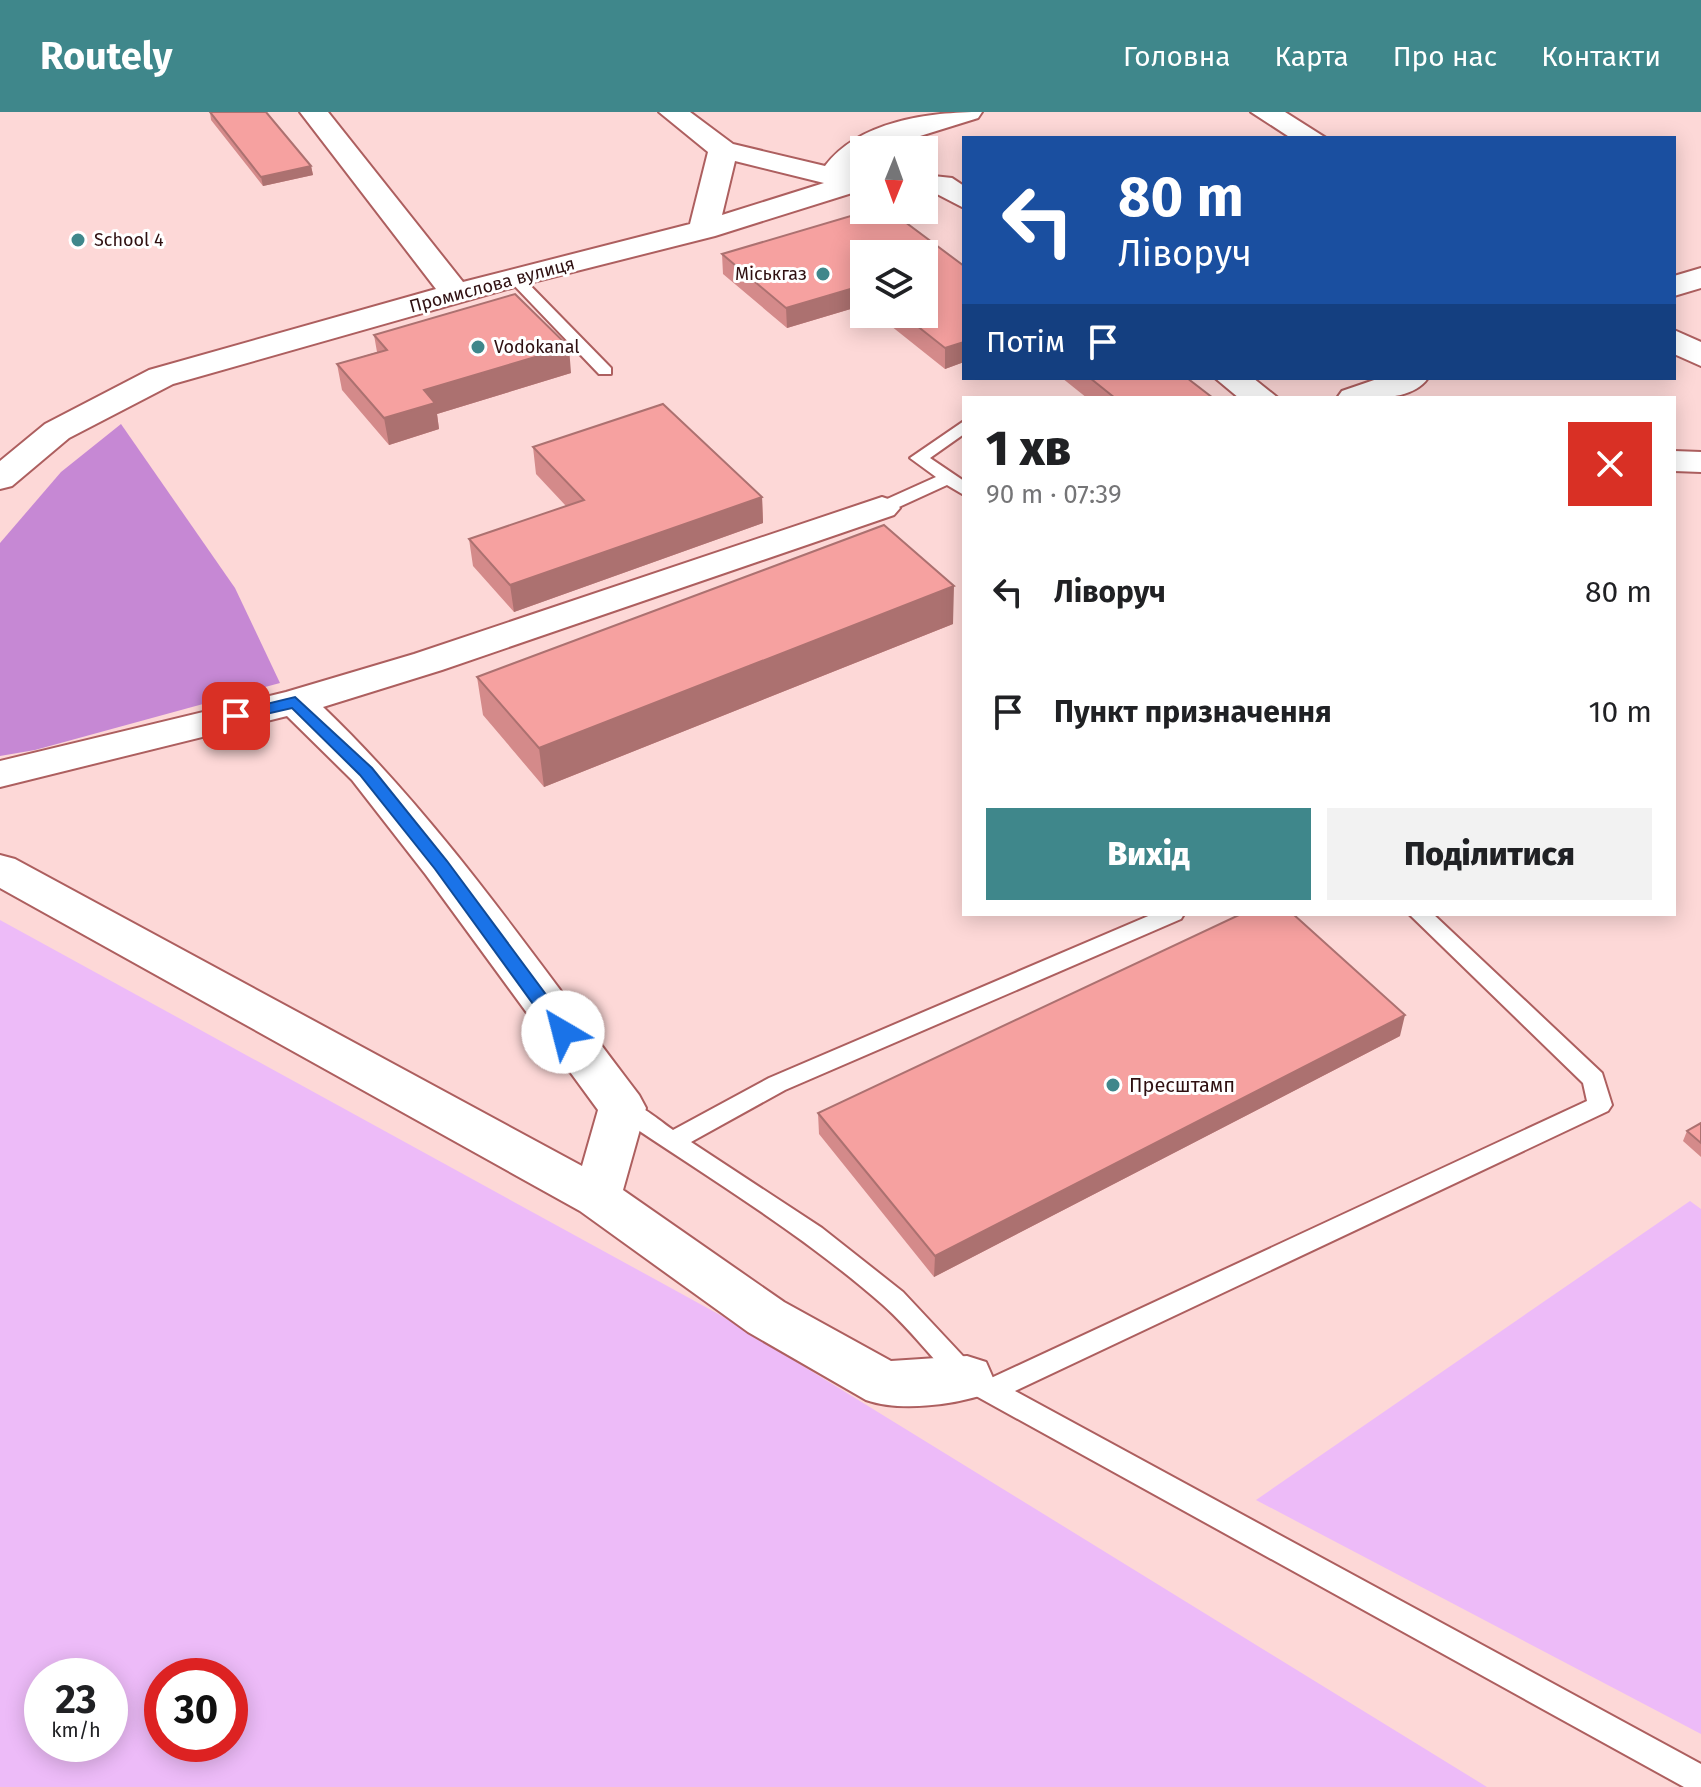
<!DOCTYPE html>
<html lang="uk">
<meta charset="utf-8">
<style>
body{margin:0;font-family:"Fira Sans",sans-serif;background:#f2f2f2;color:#202124;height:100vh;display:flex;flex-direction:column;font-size:30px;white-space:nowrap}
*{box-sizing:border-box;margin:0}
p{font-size:26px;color:#757577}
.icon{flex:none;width:44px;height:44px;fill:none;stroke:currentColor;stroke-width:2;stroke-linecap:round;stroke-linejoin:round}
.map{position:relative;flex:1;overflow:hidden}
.details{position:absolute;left:962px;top:284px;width:714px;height:520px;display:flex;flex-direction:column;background:#fff;border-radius:0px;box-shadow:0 4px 20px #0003}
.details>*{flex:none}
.top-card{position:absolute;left:962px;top:24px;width:714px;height:244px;border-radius:0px;box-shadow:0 4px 20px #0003;background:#1a4fa0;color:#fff;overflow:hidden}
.needle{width:52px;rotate:181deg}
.controls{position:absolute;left:850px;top:24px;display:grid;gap:16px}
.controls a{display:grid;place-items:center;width:88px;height:88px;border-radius:0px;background:#fff;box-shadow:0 4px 20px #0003;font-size:40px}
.speed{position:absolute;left:24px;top:1546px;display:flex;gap:16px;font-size:40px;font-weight:700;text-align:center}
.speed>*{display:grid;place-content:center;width:104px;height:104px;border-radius:50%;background:#fff;box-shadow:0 4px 20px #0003;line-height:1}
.speed small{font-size:20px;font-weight:400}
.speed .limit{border:12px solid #d22;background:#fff;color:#111}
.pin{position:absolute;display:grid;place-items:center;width:68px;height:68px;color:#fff;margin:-34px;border-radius:16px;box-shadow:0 4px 12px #0006}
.me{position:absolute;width:88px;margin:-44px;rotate:323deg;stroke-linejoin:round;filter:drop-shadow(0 0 6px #0008)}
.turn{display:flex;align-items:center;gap:28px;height:168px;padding:0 24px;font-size:36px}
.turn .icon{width:104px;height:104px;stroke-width:2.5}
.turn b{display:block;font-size:56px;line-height:68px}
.then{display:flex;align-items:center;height:76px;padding:0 24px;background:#0003;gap:16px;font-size:30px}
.round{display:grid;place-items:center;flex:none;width:84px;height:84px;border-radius:0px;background:#f2f2f2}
.head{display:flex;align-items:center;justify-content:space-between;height:136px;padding:0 24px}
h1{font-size:48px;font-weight:800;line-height:60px}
.cta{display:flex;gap:16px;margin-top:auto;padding:16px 24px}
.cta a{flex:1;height:92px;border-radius:0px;background:#3f878b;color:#fff;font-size:32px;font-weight:800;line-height:92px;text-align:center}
.cta a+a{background:#f2f2f2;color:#202124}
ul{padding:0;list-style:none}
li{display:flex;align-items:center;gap:24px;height:120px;padding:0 24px}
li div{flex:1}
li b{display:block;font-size:30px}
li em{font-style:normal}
header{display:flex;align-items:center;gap:48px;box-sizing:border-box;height:112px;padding:0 40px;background:#3f878b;color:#fff}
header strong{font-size:38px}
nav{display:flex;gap:44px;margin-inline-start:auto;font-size:28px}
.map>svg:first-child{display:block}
.green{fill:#edbbf8;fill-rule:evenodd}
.forest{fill:#c688d4}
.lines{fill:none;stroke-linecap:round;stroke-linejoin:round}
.lane-casing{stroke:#ad5f5f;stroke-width:4}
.street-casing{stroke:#ad5f5f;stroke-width:4}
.lane{fill:#fff;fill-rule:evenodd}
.street{fill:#fff;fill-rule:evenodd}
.wall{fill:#d48a8a}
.shaded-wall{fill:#ac7170}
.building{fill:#f6a1a0;stroke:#ac7170;stroke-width:2}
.route{fill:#1a73e8;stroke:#114b97;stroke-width:2}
.poi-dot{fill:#3f878b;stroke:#fff;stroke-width:3}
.labels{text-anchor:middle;stroke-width:6;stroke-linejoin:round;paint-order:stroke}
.far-poi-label{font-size:18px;fill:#2f1011;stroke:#fff;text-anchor:start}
.far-street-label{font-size:18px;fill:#2f1011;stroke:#fff}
.poi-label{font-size:20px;fill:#2f1011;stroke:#fff;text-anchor:start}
</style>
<header>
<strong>Routely</strong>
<nav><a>Головна</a><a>Карта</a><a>Про нас</a><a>Контакти</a></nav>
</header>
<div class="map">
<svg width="1701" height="1675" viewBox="0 0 1701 1675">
<rect width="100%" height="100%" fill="#fdd8d7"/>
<!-- green -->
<path class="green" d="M 0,808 L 722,1204 L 1487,1675 L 0,1675 ZM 42,1564 L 110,1564 L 110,1632 L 42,1632 ZM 162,1564 L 230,1564 L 230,1632 L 162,1632 Z
M 1690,1089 L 1701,1097 L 1701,1622 L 1256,1388 Z"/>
<!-- forest -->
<path class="forest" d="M 121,312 L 235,476 L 280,571 L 35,638 L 0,644 L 0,431 L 61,360 Z"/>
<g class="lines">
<defs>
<path id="lane" d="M 509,162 L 519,162 L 611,256 L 611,262 L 599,262 L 509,168 Z
M 964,309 L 964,322 L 930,346 L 964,369 L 964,383 L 947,373 L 888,400 L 876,400 L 876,392 L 936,365 L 910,346 Z
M 1153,802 L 1184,802 L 1181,807 L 785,978 L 691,1030 L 822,1116 L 903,1180 L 976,1258 L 991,1266 L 1587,989 L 1583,971 L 1409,802 L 1433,802 L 1602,961 L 1612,993 L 1608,999 L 1015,1279 L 1701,1652 L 1701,1675 L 1684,1675 L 958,1274 C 933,1247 910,1217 883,1193 C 800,1120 704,1063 614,1002 L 610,996 L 614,990 C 633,984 657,1007 673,1018 L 769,966 Z"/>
<path id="street" d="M 300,0 L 328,0 L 463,170 L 690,112 L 708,40 L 659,0 L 690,0 L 733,32 L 825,54 C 859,9 929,0 982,0 L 978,6 L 875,38 L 864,38 L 864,48 L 853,57 L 864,64 L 864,76 L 852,81 L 715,124 L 525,172 L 173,272 L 69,326 L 12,374 L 0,377 L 0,349 L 45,312 L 149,258 L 436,177 ZM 735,49 L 824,71 L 722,103 Z
M 1251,0 L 1285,0 L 1326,26 L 1291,26 Z
M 924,63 L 952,66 L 964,74 L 964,96 L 935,81 L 924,81 Z
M 1701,156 L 1701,176 L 1674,184 L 1674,164 Z
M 1674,218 L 1701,230 L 1701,254 L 1674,242 Z
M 1215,266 L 1253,266 L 1278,286 L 1239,286 Z
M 1380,266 L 1428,266 C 1411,291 1364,286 1337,286 L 1342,279 Z
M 1674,339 L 1701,340 L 1701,360 L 1674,359 Z
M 882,385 L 894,389 L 900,396 L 894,403 L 442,558 L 323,595 C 443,710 538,851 639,983 L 646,996 L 623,1078 L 784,1190 L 891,1249 L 967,1244 L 986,1250 L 993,1266 L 986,1282 C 952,1293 900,1300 866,1288 L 748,1220 L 580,1099 L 0,776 L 0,743 L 15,747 L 582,1054 L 598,998 L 426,763 L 352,668 L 287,604 L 0,675 L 0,649 L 286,580 L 414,542 Z"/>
</defs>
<!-- lane casing -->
<use href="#lane" class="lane-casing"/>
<!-- street casing -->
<use href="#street" class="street-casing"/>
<!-- lane -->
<use href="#lane" class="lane"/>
<!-- street -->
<use href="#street" class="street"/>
</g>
<!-- wall -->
<path class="wall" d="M 210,0 L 311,54 L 313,63 L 263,74 L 211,8 Z
M 871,98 L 889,98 L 964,154 L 964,250 L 945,257 L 876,202 L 924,202 L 924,142 L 864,142 L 864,193 L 787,216 L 723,162 L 722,142 Z
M 374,223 L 571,261 L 437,302 L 439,317 L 389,333 L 342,278 L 337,252 L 377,240 Z
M 1062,266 L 1187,266 L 1213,286 L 1087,286 Z
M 533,335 L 762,385 L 763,411 L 514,500 L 473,454 L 469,427 L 566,394 L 536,362 Z
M 953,512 L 544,675 L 483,603 L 477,565 Z
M 1400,924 L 934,1165 L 819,1022 L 818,1001 Z
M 1701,1011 L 1701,1045 L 1683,1029 L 1687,1019 Z"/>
<!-- shaded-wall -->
<path class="shaded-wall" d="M 311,54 L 313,63 L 263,74 L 261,65 Z
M 864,173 L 864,193 L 787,216 L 786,196 Z
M 964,230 L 964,250 L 945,257 L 945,236 Z
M 569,235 L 571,261 L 437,302 L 439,317 L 389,333 L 384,306 L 424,278 Z
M 762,385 L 763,411 L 514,500 L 510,473 Z
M 954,474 L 953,512 L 544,675 L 539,636 Z
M 1405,903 L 1400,924 L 934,1165 L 935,1144 Z"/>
<!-- building -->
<path class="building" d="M 210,0 L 266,0 L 311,54 L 261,65 Z
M 871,98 L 889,98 L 964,154 L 964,230 L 945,236 L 902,202 L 924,202 L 924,142 L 864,142 L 864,173 L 786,196 L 722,142 Z
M 515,182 L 569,235 L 424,278 L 435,291 L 384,306 L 337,252 L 387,238 L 374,223 Z
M 1090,266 L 1187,266 L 1213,286 L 1115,286 Z
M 663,292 L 762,385 L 510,473 L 469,427 L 584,388 L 533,335 Z
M 884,413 L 954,474 L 539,636 L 477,565 Z
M 1241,802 L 1293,802 L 1405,903 L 935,1144 L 818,1001 Z
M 1701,1011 L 1701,1031 L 1687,1019 Z"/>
<!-- route -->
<path class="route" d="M 295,585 L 372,656 L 447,749 L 570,915 L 570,925 L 557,925 L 435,757 L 360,663 L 292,596 L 236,609 L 228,604 L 230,601 Z"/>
<!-- markers -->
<g class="poi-dot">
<circle cx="78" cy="128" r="8"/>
<circle cx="823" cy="162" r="8"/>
<circle cx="478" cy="235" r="8"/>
<circle cx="1113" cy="973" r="8"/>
</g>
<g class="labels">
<!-- far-poi labels -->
<g class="far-poi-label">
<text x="94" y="134">School 4</text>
<text x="807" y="168" text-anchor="end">Міськгаз</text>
<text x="494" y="241">Vodokanal</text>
</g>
<!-- far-street labels -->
<g class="far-street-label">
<text transform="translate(492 173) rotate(-15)" y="6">Промислова вулиця</text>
</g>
<!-- poi labels -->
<g class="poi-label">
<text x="1129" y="980">Пресштамп</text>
</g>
</g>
</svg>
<div class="controls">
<a><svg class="needle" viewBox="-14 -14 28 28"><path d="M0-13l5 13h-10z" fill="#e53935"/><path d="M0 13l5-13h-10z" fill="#757577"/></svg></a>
<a><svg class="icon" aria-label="layers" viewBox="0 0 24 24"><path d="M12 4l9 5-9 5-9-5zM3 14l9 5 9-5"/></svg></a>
</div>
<div class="speed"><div>23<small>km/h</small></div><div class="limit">30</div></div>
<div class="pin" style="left:236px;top:604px;background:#d93025"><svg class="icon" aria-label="arrive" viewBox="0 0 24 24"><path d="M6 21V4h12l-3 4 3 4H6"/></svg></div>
<svg class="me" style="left:563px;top:920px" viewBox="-20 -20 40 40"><circle r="19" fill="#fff"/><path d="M0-13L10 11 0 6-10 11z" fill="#1a73e8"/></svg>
<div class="top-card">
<div class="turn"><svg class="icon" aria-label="left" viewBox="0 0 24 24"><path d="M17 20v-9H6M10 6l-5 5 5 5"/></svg><div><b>80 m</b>Ліворуч</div></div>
<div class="then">Потім<svg class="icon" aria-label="arrive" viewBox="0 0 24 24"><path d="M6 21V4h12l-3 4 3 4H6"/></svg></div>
</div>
<section class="details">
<div class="head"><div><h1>1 хв</h1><p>90 m · 07:39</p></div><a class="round" style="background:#d93025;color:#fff"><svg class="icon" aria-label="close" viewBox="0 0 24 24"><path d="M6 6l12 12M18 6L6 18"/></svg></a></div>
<ul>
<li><svg class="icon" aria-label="left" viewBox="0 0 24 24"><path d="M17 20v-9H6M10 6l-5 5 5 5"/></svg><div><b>Ліворуч</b></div><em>80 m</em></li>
<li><svg class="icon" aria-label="arrive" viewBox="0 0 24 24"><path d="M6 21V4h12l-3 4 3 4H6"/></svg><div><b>Пункт призначення</b></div><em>10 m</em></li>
</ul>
<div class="cta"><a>Вихід</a><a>Поділитися</a></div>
</section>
</div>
